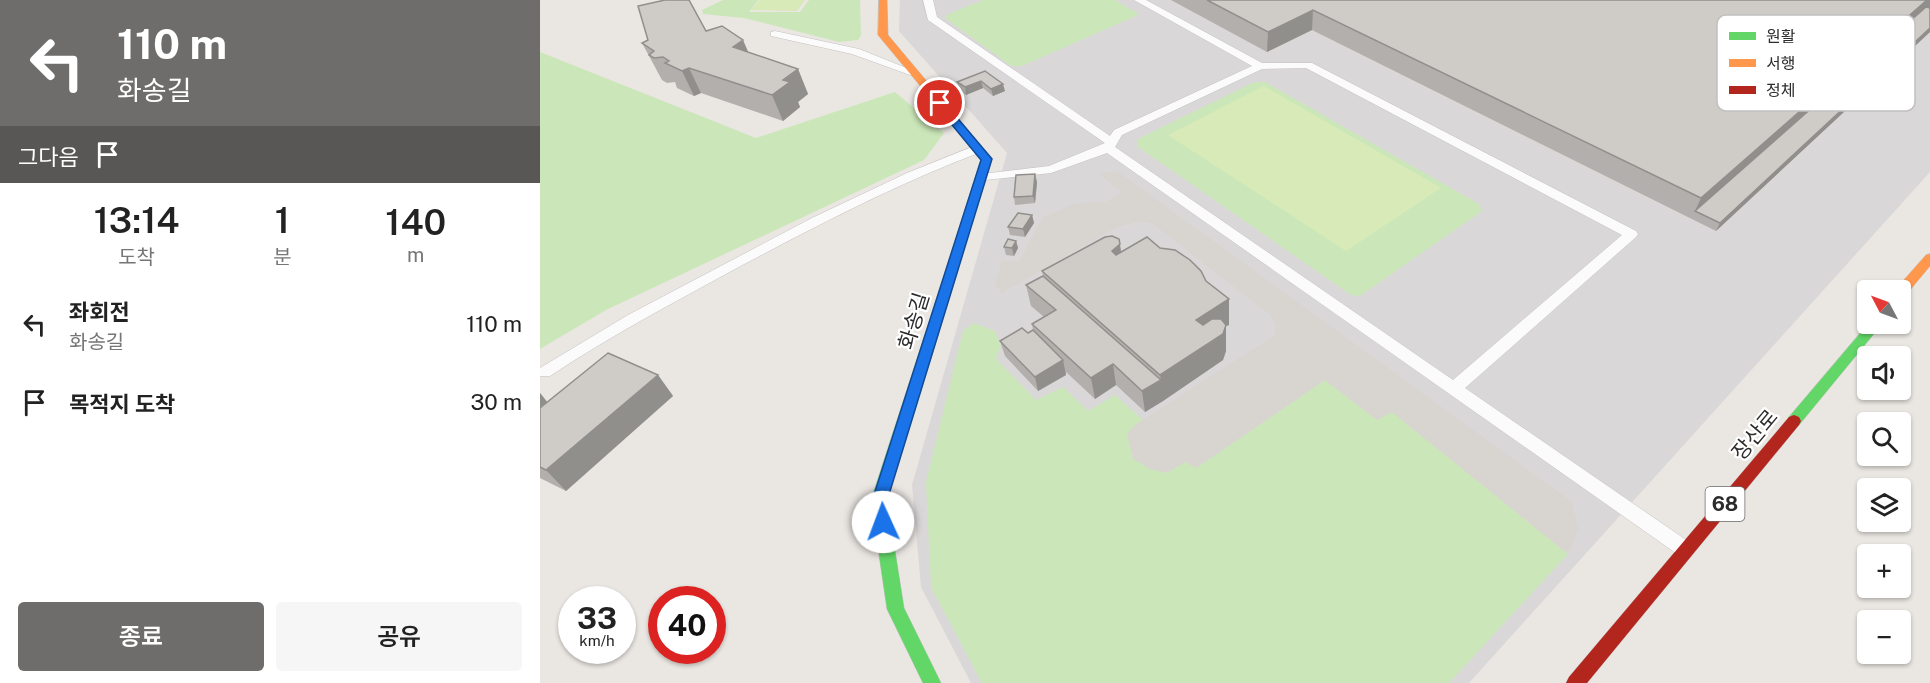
<!DOCTYPE html>
<html lang="ko">
<meta charset="utf-8">
<style>
body{margin:0;font-family:"Public Sans","Noto Sans KR",sans-serif;background:#f6f6f6;color:#222;height:100vh;display:flex;flex-direction:column;font-size:22px;white-space:nowrap}
*{box-sizing:border-box;margin:0}
p{font-size:20px;color:#767676}
.icon{flex:none;width:33px;height:33px;fill:none;stroke:currentColor;stroke-width:2;stroke-linecap:round;stroke-linejoin:round}
.map{position:relative;flex:1;overflow:hidden}
.side{display:flex;flex-direction:column;background:#fff;width:540px}
.side>*{flex:none}
.guide{background:#6e6d6c;color:#fff;overflow:hidden}
.needle{width:39px;rotate:311deg}
.controls{position:absolute;left:1317px;top:280px;display:grid;gap:12px}
.controls a{display:grid;place-items:center;width:54px;height:54px;border-radius:6px;background:#fff;box-shadow:0 2px 4px #0004;font-size:30px}
.speed{position:absolute;left:18px;top:586px;display:flex;gap:12px;font-size:30px;font-weight:700;text-align:center}
.speed>*{display:grid;place-content:center;width:78px;height:78px;border-radius:50%;background:#fff;box-shadow:0 2px 4px #0004;line-height:1}
.speed small{font-size:15px;font-weight:400}
.speed .limit{border:9px solid #d22;background:#fff;color:#111}
.pin{position:absolute;display:grid;place-items:center;width:51px;height:51px;color:#fff;margin:-26px;border:3px solid #fff;border-radius:50%;box-shadow:0 2px 6px #0007}
.me{position:absolute;width:66px;margin:-33px;rotate:358deg;stroke-linejoin:round;filter:drop-shadow(0 0 4px #0008)}
.turn{display:flex;align-items:center;gap:21px;height:126px;padding:0 18px;font-size:27px}
.turn .icon{width:78px;height:78px;stroke-width:2.5}
.turn b{display:block;font-size:42px;line-height:51px}
.then{display:flex;align-items:center;height:57px;padding:0 18px;background:#0003;gap:12px;font-size:22px}
.eta{display:flex;justify-content:space-evenly;align-items:center;height:102px;text-align:center}
.eta b{font-size:36px;font-weight:600;line-height:42px}
.primary-button{display:flex;gap:12px;margin-top:auto;padding:12px 18px}
.primary-button a{flex:1;height:69px;border-radius:6px;background:#6e6d6c;color:#fff;font-size:24px;font-weight:600;line-height:69px;text-align:center}
.primary-button a+a{background:#f6f6f6;color:#222}
ul{padding:0;list-style:none}
li{display:flex;align-items:center;gap:18px;height:78px;padding:0 18px}
li div{flex:1}
li b{display:block;font-size:22px}
li em{font-style:normal}
main{display:flex;flex:1;min-height:0}
.map>svg:first-child{display:block}
.industrial{fill:#dad7d9}
.green{fill:#cbe7b9}
.pitch{fill:#d7eab7}
.plaza{fill:#d8d4d0}
.lines{fill:none;stroke-linecap:round;stroke-linejoin:round}
.lane-casing{stroke:#c4c2c3;stroke-width:1}
.fast-casing{stroke:#c4c2c3;stroke-width:1}
.slow-casing{stroke:#c4c2c3;stroke-width:1}
.jam-casing{stroke:#c4c2c3;stroke-width:1}
.lane{fill:#fcfbfb;fill-rule:evenodd}
.fast{fill:#63d668;fill-rule:evenodd}
.slow{fill:#ff974d;fill-rule:evenodd}
.jam{fill:#b3261e;fill-rule:evenodd}
.wall{fill:#b2afac}
.shaded-wall{fill:#918f8c}
.building{fill:#cfccc8;stroke:#918f8c;stroke-width:1.5}
.route{fill:#1a73e8;stroke:#114b97;stroke-width:1.5}
.labels{text-anchor:middle;stroke-width:4.5;stroke-linejoin:round;paint-order:stroke}
.shield{fill:#fff;stroke:#6b6b6b;stroke-width:1.5}
.shield-label{font-size:20px;font-weight:bold;fill:#2c2c2c}
.street-label{font-size:21px;fill:#2c2c2c;stroke:#fff}
.key{fill:#fff;stroke:#c0c0c0;stroke-width:1.5}
.key-label{font-size:16px;fill:#2c2c2c}
</style>
<main>
<section class="side">
<div class="guide">
<div class="turn"><svg class="icon" aria-label="left" viewBox="0 0 24 24"><path d="M17 20v-9H6M10 6l-5 5 5 5"/></svg><div><b>110 m</b>화송길</div></div>
<div class="then">그다음<svg class="icon" aria-label="arrive" viewBox="0 0 24 24"><path d="M6 21V4h12l-3 4 3 4H6"/></svg></div>
</div>
<div class="eta">
<div><b>13:14</b><p>도착</p></div>
<div><b>1</b><p>분</p></div>
<div><b>140</b><p>m</p></div>
</div>
<ul>
<li><svg class="icon" aria-label="left" viewBox="0 0 24 24"><path d="M17 20v-9H6M10 6l-5 5 5 5"/></svg><div><b>좌회전</b><p>화송길</p></div><em>110 m</em></li>
<li><svg class="icon" aria-label="arrive" viewBox="0 0 24 24"><path d="M6 21V4h12l-3 4 3 4H6"/></svg><div><b>목적지 도착</b></div><em>30 m</em></li>
</ul>
<div class="primary-button"><a>종료</a><a>공유</a></div>
</section>
<div class="map">
<svg width="1390" height="683" viewBox="0 0 1390 683">
<rect width="100%" height="100%" fill="#eae6e2"/>
<!-- industrial -->
<path class="industrial" d="M 360,0 L 1390,0 L 1390,172 L 929,683 L 431,683 L 381,587 L 372,485 L 467,153 L 359,31 Z"/>
<!-- green -->
<path class="green" d="M 183,0 L 218,0 L 209,12 L 260,12 L 269,0 L 320,0 L 321,35 L 318,40 L 299,42 L 204,18 L 163,14 L 162,10 Z
M 443,0 L 575,0 L 597,13 L 598,15 L 482,66 L 471,66 L 405,18 L 408,14 Z
M 0,52 L 216,138 L 355,92 L 404,133 L 384,160 L 66,310 L 0,349 Z
M 714,82 L 725,82 L 939,204 L 942,211 L 820,296 L 811,295 L 598,147 L 598,139 Z
M 434,323 L 455,331 L 461,346 L 456,359 L 496,400 L 523,387 L 548,411 L 575,395 L 603,420 L 595,425 L 656,468 L 785,380 L 837,420 L 852,412 L 1028,554 L 909,683 L 442,683 L 391,587 L 386,482 L 423,331 Z"/>
<!-- pitch -->
<path class="pitch" d="M 219,0 L 265,0 L 257,11 L 211,10 Z
M 724,86 L 901,188 L 806,251 L 628,135 Z"/>
<!-- plaza -->
<path class="plaza" d="M 577,171 L 1032,502 L 1038,529 L 1028,554 L 852,412 L 837,420 L 785,380 L 656,468 L 645,462 L 627,473 L 610,469 L 593,459 L 587,434 L 595,425 L 735,335 L 736,324 L 729,314 L 613,224 L 599,221 L 575,228 L 462,293 L 455,284 L 462,261 L 479,262 L 502,218 L 531,205 L 553,202 L 564,203 L 582,192 L 559,174 Z"/>
<g class="lines">
<defs>
<path id="lane" d="M 383,0 L 393,0 L 397,17 L 570,136 L 574,130 L 712,66 L 594,0 L 606,0 L 722,63 L 772,63 L 1096,231 L 1098,234 L 1096,237 L 925,388 L 1152,544 L 1155,550 L 1152,556 L 1146,558 L 1140,556 L 567,153 L 511,173 L 437,181 L 435,178 L 441,174 L 509,166 L 565,143 L 388,20 ZM 766,68 L 1082,235 L 913,380 L 575,147 L 582,135 L 722,69 Z
M 235,31 L 319,49 L 379,73 L 378,75 L 370,75 L 312,54 L 231,36 L 231,32 Z
M 437,145 L 443,149 L 441,152 C 356,184 276,226 195,269 C 133,303 70,336 10,376 L 0,376 L 0,368 L 88,315 L 272,218 L 367,173 Z"/>
<path id="fast" d="M 413,263 L 419,267 L 347,500 L 364,608 L 401,683 L 383,683 L 347,609 L 331,500 L 407,267 Z
M 1328,324 L 1342,324 L 1259,425 L 1254,427 L 1249,425 L 1247,421 L 1249,417 Z"/>
<path id="slow" d="M 339,0 L 347,0 L 348,35 L 452,159 L 417,270 L 413,271 L 407,267 L 441,159 L 338,35 Z
M 1390,254 L 1390,266 L 1365,296 L 1360,297 L 1360,291 L 1355,290 L 1386,255 Z"/>
<path id="jam" d="M 1254,415 L 1259,417 L 1261,421 L 1259,425 L 1047,683 L 1026,683 L 1029,677 L 1249,417 Z"/>
</defs>
<!-- lane casing -->
<use href="#lane" class="lane-casing"/>
<!-- fast casing -->
<use href="#fast" class="fast-casing"/>
<!-- slow casing -->
<use href="#slow" class="slow-casing"/>
<!-- jam casing -->
<use href="#jam" class="jam-casing"/>
<!-- lane -->
<use href="#lane" class="lane"/>
<!-- fast -->
<use href="#fast" class="fast"/>
<!-- slow -->
<use href="#slow" class="slow"/>
<!-- jam -->
<use href="#jam" class="jam"/>
</g>
<!-- wall -->
<path class="wall" d="M 631,0 L 1390,0 L 1390,7 L 1389,8 L 1390,8 L 1390,32 L 1176,231 L 772,30 L 727,52 Z
M 166,31 L 208,52 L 258,69 L 268,94 L 258,102 L 260,107 L 243,121 L 161,93 L 154,96 L 137,88 L 135,82 L 127,83 L 122,80 L 102,43 Z
M 445,71 L 465,91 L 453,96 L 443,88 L 426,95 L 419,90 L 417,82 Z
M 497,182 L 495,203 L 475,205 L 474,197 Z
M 492,215 L 494,223 L 485,237 L 470,235 L 468,227 Z
M 579,239 L 581,252 L 666,281 L 689,299 L 689,325 L 686,326 L 686,351 L 683,360 L 623,401 L 605,412 L 576,385 L 555,399 L 526,372 L 526,375 L 498,391 L 465,356 L 460,341 L 488,333 L 493,330 L 492,324 L 504,317 L 491,306 L 486,285 L 503,276 L 502,271 Z
M 476,241 L 478,248 L 474,256 L 466,255 L 464,247 Z
M 118,375 L 133,396 L 26,491 L 0,478 L 0,393 L 7,402 Z"/>
<!-- shaded-wall -->
<path class="shaded-wall" d="M 1387,0 L 1390,0 L 1390,7 L 1158,213 L 1155,211 L 1161,198 Z
M 773,10 L 772,30 L 727,52 L 728,32 Z
M 1390,28 L 1390,32 L 1176,231 L 1180,223 Z
M 203,40 L 214,65 L 193,47 Z
M 149,68 L 161,93 L 154,96 L 142,71 Z
M 258,69 L 268,94 L 258,102 L 260,107 L 243,121 L 232,95 L 243,80 Z
M 441,81 L 443,88 L 426,95 L 425,87 Z
M 463,84 L 465,91 L 453,96 L 451,89 Z
M 495,174 L 497,182 L 495,203 L 493,196 Z
M 492,215 L 494,223 L 485,237 L 483,229 Z
M 476,241 L 478,248 L 474,256 L 472,248 Z
M 580,244 L 583,270 L 572,251 Z
M 689,299 L 689,325 L 686,326 L 686,351 L 683,360 L 623,401 L 605,412 L 602,391 L 621,380 L 620,375 L 658,346 L 656,320 Z
M 523,360 L 526,375 L 498,391 L 495,377 Z
M 573,364 L 576,385 L 555,399 L 551,378 Z
M 118,375 L 133,396 L 26,491 L 6,470 Z
M 0,393 L 8,403 L 0,410 Z"/>
<!-- building -->
<path class="building" d="M 125,0 L 149,0 L 166,31 L 182,26 L 203,40 L 193,47 L 258,69 L 243,80 L 250,82 L 232,95 L 149,68 L 142,71 L 125,63 L 129,61 L 123,57 L 114,58 L 109,55 L 114,51 L 102,43 L 108,40 L 98,6 Z
M 667,0 L 1387,0 L 1161,198 L 773,10 L 728,32 Z
M 1386,7 L 1390,8 L 1390,28 L 1180,223 L 1155,211 Z
M 445,71 L 463,84 L 451,89 L 441,81 L 425,87 L 417,82 Z
M 495,174 L 493,196 L 474,197 L 476,175 Z
M 478,213 L 492,215 L 483,229 L 468,227 Z
M 572,236 L 579,239 L 580,244 L 572,251 L 576,255 L 607,237 L 620,248 L 635,250 L 650,260 L 661,271 L 666,281 L 689,299 L 656,320 L 663,325 L 672,319 L 681,319 L 686,325 L 683,334 L 620,375 L 502,271 L 565,237 Z
M 468,239 L 476,241 L 472,248 L 464,247 Z
M 503,276 L 621,380 L 602,391 L 573,364 L 551,378 L 492,324 L 516,310 L 486,285 Z
M 482,328 L 488,333 L 493,330 L 523,360 L 495,377 L 460,341 Z
M 68,353 L 118,375 L 6,470 L 0,467 L 0,408 Z"/>
<!-- route -->
<path class="route" d="M 400,100 L 403,101 L 452,159 L 347,501 L 351,522 L 348,527 L 343,529 L 337,527 L 332,501 L 441,160 L 394,103 Z"/>
<g class="labels">
<!-- shield labels -->
<rect class="shield" x="1165.5" y="487" width="39" height="34" rx="4.5"/>
<g class="shield-label">
<text x="1185" y="511">68</text>
</g>
<!-- street labels -->
<g class="street-label">
<text transform="translate(374 321) rotate(-73)" y="7">화송길</text>
<text transform="translate(1215 435) rotate(-50)" y="7">장산로</text>
</g>
</g>
<!-- legend -->
<rect x="1177" y="15" width="198" height="96" rx="9" class="key"/>
<rect x="1189" y="32" width="27" height="8" fill="#63d668"/>
<rect x="1189" y="59" width="27" height="8" fill="#ff974d"/>
<rect x="1189" y="86" width="27" height="8" fill="#b3261e"/>
<g class="key-label">
<text x="1226" y="42">원활</text>
<text x="1226" y="69">서행</text>
<text x="1226" y="96">정체</text>
</g>
</svg>
<div class="controls">
<a><svg class="needle" viewBox="-14 -14 28 28"><path d="M0-13l5 13h-10z" fill="#e53935"/><path d="M0 13l5-13h-10z" fill="#767676"/></svg></a>
<a><svg class="icon" aria-label="sound" viewBox="0 0 24 24"><path d="M4 9h4l5-4v14l-5-4H4zM17 9q2 3 0 6"/></svg></a>
<a><svg class="icon" aria-label="search" viewBox="0 0 24 24"><circle cx="10" cy="10" r="6"/><path d="M15 15l6 6"/></svg></a>
<a><svg class="icon" aria-label="layers" viewBox="0 0 24 24"><path d="M12 4l9 5-9 5-9-5zM3 14l9 5 9-5"/></svg></a>
<a>+</a>
<a>−</a>
</div>
<div class="speed"><div>33<small>km/h</small></div><div class="limit">40</div></div>
<div class="pin" style="left:400px;top:103px;background:#d93025"><svg class="icon" aria-label="arrive" viewBox="0 0 24 24"><path d="M6 21V4h12l-3 4 3 4H6"/></svg></div>
<svg class="me" style="left:343px;top:522px" viewBox="-20 -20 40 40"><circle r="19" fill="#fff"/><path d="M0-13L10 11 0 6-10 11z" fill="#1a73e8"/></svg>
</div>
</main>
